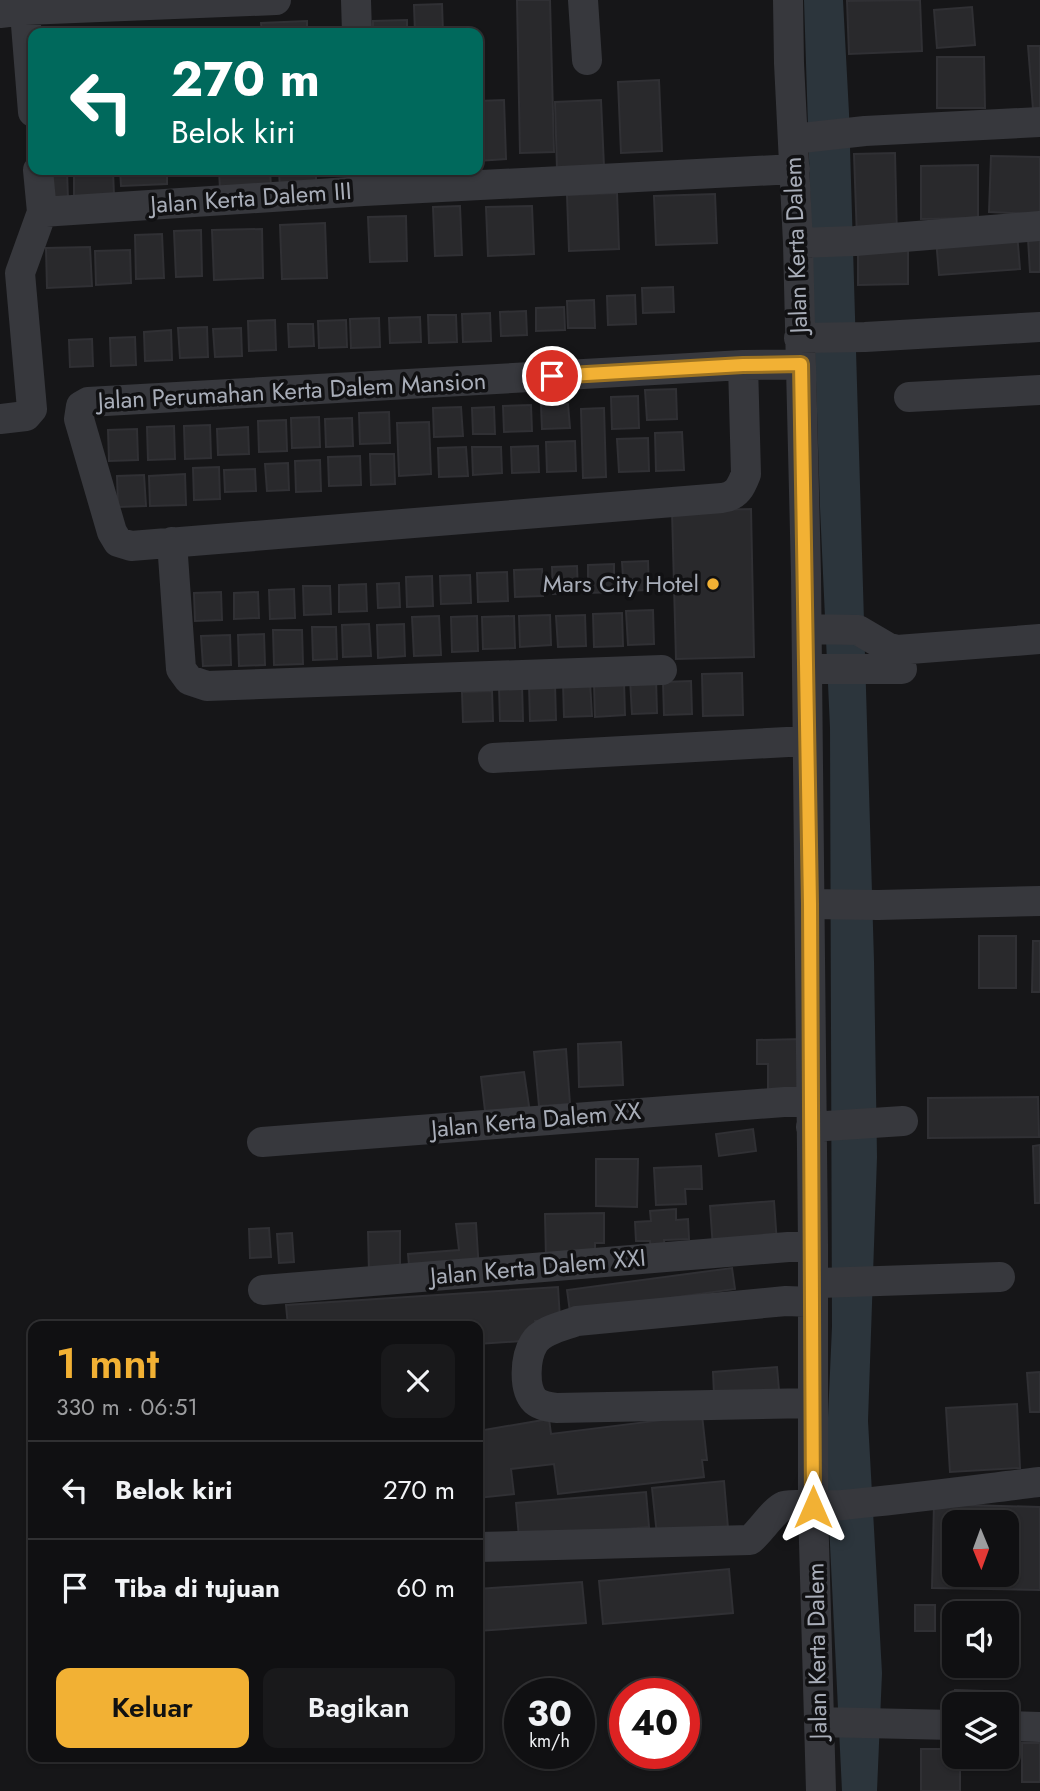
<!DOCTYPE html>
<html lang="id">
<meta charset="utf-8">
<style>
body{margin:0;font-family:Jost,sans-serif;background:#19191b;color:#f1f3f6;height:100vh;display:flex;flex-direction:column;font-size:26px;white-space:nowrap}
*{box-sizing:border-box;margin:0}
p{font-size:23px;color:#9c9d9f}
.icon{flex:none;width:38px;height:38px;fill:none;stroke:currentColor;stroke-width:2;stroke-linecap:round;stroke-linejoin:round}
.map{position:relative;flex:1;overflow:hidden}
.side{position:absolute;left:28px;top:1321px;width:455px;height:441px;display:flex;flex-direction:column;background:#101012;border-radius:14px;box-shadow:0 2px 5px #0004,0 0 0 2px #303032}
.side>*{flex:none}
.banner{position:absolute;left:28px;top:28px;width:455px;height:147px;border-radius:14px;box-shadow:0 2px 5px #0004,0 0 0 2px #303032;background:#00695c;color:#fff;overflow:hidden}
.needle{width:46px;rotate:179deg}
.buttons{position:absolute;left:942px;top:1510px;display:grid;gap:14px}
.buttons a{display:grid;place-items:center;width:77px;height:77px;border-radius:14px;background:#101012;box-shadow:0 2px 5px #0004,0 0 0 2px #303032;font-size:35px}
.speed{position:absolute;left:504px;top:1678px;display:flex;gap:14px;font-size:35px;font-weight:700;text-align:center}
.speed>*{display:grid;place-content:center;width:91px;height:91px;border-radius:50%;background:#101012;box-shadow:0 2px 5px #0004,0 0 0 2px #303032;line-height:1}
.speed small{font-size:18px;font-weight:400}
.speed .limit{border:10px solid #d22;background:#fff;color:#111}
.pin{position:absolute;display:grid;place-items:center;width:60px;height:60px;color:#fff;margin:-30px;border:4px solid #fff;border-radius:50%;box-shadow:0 2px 7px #0007}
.me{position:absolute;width:77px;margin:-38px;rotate:0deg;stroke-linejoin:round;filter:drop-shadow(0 0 5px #0008)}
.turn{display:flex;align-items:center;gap:24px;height:147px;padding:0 28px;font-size:32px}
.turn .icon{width:91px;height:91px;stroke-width:2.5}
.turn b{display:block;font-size:49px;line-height:60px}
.round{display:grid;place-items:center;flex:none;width:74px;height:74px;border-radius:14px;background:#19191b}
.headline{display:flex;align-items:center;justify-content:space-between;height:119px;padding:0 28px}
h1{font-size:42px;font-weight:600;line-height:52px;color:#f2b134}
.primary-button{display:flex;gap:14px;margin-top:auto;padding:14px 28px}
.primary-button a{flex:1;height:80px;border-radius:14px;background:#f2b134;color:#111;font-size:28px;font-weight:600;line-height:80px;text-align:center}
.primary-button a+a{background:#19191b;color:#f1f3f6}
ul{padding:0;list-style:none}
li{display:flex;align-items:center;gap:21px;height:98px;padding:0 28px;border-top:2px solid #303032}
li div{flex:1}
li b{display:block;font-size:26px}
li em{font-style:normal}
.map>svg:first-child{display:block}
.water{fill:#2c353c}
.building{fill:#29292c;stroke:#303034;stroke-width:2;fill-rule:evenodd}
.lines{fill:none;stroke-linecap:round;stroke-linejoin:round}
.minor{stroke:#37383d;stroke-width:30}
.route-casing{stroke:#9d7322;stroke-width:18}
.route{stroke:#f2b134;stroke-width:12}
.poi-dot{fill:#f2b134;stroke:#111113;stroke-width:2.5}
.labels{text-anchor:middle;stroke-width:7;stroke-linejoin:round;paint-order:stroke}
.street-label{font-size:24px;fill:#a8adb8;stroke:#111113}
.poi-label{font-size:24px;fill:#a8adb8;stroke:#111113;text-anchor:end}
</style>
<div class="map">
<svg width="1040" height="1791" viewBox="0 0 1040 1791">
<rect width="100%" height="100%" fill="#161618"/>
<!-- water -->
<path class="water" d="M 804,0 L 843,0 L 849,113 L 874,961 L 877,1157 L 868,1421 L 882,1673 L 877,1791 L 842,1791 L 826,1462 L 832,1327 L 830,728 L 820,507 Z"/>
<!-- building -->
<path class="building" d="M 517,0 L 550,0 L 554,152 L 520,153 Z
M 920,0 L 922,51 L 849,54 L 847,1 Z
M 442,4 L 443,33 L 415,33 L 414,5 Z
M 972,7 L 975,45 L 937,48 L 934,10 Z
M 407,20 L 407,33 L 373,33 L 373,21 Z
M 307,21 L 307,33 L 262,33 L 261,23 Z
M 108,30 L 108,33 L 60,33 L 59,32 Z
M 1028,46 L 1040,46 L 1040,109 L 1033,109 Z
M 937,57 L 984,57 L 985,108 L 937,108 Z
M 659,80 L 662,151 L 621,153 L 618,82 Z
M 504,100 L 506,159 L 478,161 L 478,101 Z
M 601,100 L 604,167 L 557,169 L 555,102 Z
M 895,153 L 897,237 L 857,238 L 854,154 Z
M 991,156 L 1040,157 L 1040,214 L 989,212 Z
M 978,165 L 978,218 L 921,219 L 921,166 Z
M 49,170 L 67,170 L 68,200 L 50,201 Z
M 74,170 L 113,170 L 114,196 L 74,197 Z
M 120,170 L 167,170 L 167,184 L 121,186 Z
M 219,170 L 270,170 L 271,187 L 220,189 Z
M 279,170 L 316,170 L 316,189 L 280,190 Z
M 367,170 L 412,170 L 412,172 L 367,174 Z
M 617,193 L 619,249 L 569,251 L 567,195 Z
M 715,194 L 717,243 L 656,245 L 654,196 Z
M 460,206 L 462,255 L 435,256 L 433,207 Z
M 532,206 L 534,254 L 488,256 L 486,207 Z
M 406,216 L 407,261 L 370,262 L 368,217 Z
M 325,223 L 327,278 L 282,279 L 280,225 Z
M 262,229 L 263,278 L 214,280 L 212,230 Z
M 201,230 L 202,276 L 176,277 L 174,231 Z
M 1017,233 L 1020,269 L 939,275 L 936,239 Z
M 162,234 L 164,278 L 136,279 L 135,235 Z
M 1040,238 L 1040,272 L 1030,272 L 1028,239 Z
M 90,247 L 92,286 L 47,288 L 46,248 Z
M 130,250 L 131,283 L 96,285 L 95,251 Z
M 858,250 L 908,250 L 908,284 L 858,285 Z
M 673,287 L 674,312 L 643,313 L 642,288 Z
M 635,295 L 636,324 L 608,325 L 607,296 Z
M 594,300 L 595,328 L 568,328 L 567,301 Z
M 564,307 L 565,330 L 536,331 L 536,308 Z
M 526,311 L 527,335 L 501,336 L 500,312 Z
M 490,313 L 491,341 L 463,342 L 462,314 Z
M 428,315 L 456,315 L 457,342 L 429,343 Z
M 420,317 L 421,342 L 390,343 L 389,318 Z
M 379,318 L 380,347 L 351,348 L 350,319 Z
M 275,320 L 276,350 L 249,351 L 248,321 Z
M 346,320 L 347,347 L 319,348 L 318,321 Z
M 288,324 L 313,324 L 314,346 L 289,347 Z
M 207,327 L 208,357 L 180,358 L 178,328 Z
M 241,328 L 242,356 L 215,357 L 213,329 Z
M 171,330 L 172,360 L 145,361 L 144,332 Z
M 135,337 L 136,365 L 111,366 L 110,338 Z
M 92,339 L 93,366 L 70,367 L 69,340 Z
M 676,389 L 677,419 L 647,420 L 645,390 Z
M 638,396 L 639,428 L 612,429 L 611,397 Z
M 568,404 L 570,428 L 542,429 L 541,405 Z
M 531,405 L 532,431 L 504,432 L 503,406 Z
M 461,407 L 463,436 L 434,437 L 433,408 Z
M 494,407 L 495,434 L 473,434 L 472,408 Z
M 604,408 L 606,477 L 583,478 L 581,409 Z
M 389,412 L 390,443 L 360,444 L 359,413 Z
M 319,417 L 320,447 L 292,448 L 291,418 Z
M 352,418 L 353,446 L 326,447 L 325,419 Z
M 286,420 L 287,451 L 259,452 L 258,421 Z
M 429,422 L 431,474 L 399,476 L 397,423 Z
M 210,425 L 211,458 L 185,459 L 184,426 Z
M 174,426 L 175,459 L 148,460 L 147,427 Z
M 248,427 L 249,454 L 218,455 L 217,429 Z
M 137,429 L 138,460 L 109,461 L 108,430 Z
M 682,432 L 684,470 L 656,471 L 655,433 Z
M 648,438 L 649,471 L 619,472 L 617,439 Z
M 575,441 L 576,471 L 547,472 L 546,442 Z
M 538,446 L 539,472 L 512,473 L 511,447 Z
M 466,447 L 468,476 L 439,477 L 438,448 Z
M 472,447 L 501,447 L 502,473 L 473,475 Z
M 370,454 L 394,454 L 395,484 L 371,485 Z
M 360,456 L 361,485 L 329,486 L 328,457 Z
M 320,460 L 321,491 L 296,492 L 295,461 Z
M 288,463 L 289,490 L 267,491 L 265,464 Z
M 219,467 L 220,499 L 194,500 L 193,468 Z
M 255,469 L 256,491 L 225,492 L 224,470 Z
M 185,474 L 186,505 L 150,506 L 149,476 Z
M 144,475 L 146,506 L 118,507 L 117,476 Z
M 751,509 L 754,657 L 676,659 L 672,511 Z
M 648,561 L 649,590 L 624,591 L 622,562 Z
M 614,564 L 614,592 L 588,593 L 588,565 Z
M 577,566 L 578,593 L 553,594 L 552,567 Z
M 542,569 L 543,596 L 515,597 L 514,570 Z
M 507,572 L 508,601 L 478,602 L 477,573 Z
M 470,575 L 471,603 L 441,604 L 440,576 Z
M 432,576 L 433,606 L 407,607 L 406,577 Z
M 399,583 L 400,607 L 378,608 L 377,584 Z
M 366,584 L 367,611 L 339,612 L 339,585 Z
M 303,586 L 330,586 L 331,614 L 304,615 Z
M 294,589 L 295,618 L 270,619 L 269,590 Z
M 221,592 L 222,620 L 195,621 L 194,593 Z
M 258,592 L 259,618 L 234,619 L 234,593 Z
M 653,610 L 654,644 L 628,645 L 626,611 Z
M 622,613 L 623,646 L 594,647 L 593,614 Z
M 550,615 L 551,645 L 520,647 L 519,616 Z
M 585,615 L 586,646 L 558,647 L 556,616 Z
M 439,616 L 441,655 L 414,656 L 412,617 Z
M 477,616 L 478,651 L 452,652 L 451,617 Z
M 514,616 L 515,648 L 483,649 L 482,617 Z
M 369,624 L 371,656 L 343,657 L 342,625 Z
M 404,624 L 405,656 L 378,658 L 377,625 Z
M 312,627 L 336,627 L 337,659 L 313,660 Z
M 273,630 L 302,630 L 303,664 L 274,665 Z
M 264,634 L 265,665 L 239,666 L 238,635 Z
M 230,635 L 231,665 L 203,666 L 201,636 Z
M 742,673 L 743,715 L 703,716 L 702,674 Z
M 656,678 L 657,713 L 632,714 L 630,679 Z
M 691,681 L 692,714 L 664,715 L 663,682 Z
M 590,682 L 592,716 L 564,717 L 563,683 Z
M 624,682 L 625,715 L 595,717 L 594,683 Z
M 529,684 L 555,684 L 556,720 L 530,721 Z
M 522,685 L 523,721 L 500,721 L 499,686 Z
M 492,691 L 493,721 L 463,722 L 462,692 Z
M 979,936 L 1016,936 L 1016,988 L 979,988 Z
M 1033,941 L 1040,941 L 1040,992 L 1032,992 Z
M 802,1039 L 803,1097 L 768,1097 L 768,1064 L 757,1064 L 757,1040 Z
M 621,1042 L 623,1085 L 579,1087 L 578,1044 Z
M 566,1049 L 570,1104 L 539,1106 L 534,1052 Z
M 524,1072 L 530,1113 L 486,1119 L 481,1077 Z
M 1038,1097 L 1039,1137 L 928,1138 L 928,1098 Z
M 753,1129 L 756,1151 L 719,1156 L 716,1134 Z
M 1040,1145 L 1040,1203 L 1035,1203 L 1033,1146 Z
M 596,1159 L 638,1159 L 637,1207 L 596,1206 Z
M 701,1166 L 702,1189 L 685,1189 L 686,1204 L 656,1205 L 654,1168 Z
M 774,1201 L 777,1244 L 713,1248 L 710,1206 Z
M 676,1209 L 676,1220 L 688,1219 L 689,1239 L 664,1240 L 665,1252 L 651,1253 L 650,1241 L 636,1241 L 635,1222 L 651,1221 L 650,1211 Z
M 604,1213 L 604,1243 L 595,1243 L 595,1250 L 546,1259 L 545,1214 Z
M 476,1223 L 479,1271 L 410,1276 L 408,1254 L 459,1250 L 456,1224 Z
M 269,1228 L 271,1257 L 250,1258 L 249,1229 Z
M 400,1231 L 400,1271 L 369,1272 L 368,1232 Z
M 292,1233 L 294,1262 L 279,1263 L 277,1234 Z
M 732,1268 L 735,1289 L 570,1312 L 567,1290 Z
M 558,1287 L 560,1319 L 535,1321 L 536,1340 L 478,1344 L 478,1326 L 288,1326 L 286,1305 Z
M 777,1367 L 779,1390 L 714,1394 L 713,1372 Z
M 1040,1372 L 1040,1412 L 1030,1412 L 1027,1373 Z
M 1017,1404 L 1020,1468 L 950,1472 L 946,1408 Z
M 702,1415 L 707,1460 L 702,1460 L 704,1477 L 558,1494 L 554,1464 L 511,1469 L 514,1494 L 478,1498 L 478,1431 L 549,1419 L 551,1434 Z
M 724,1481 L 728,1528 L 657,1535 L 652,1488 Z
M 646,1492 L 649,1527 L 519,1538 L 516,1503 Z
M 934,1504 L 1040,1507 L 1040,1590 L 932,1588 ZM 954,1522 L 1006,1522 L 1006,1575 L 954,1575 Z
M 729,1569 L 733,1613 L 603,1624 L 599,1581 Z
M 582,1582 L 586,1623 L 478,1631 L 478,1589 Z
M 966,1604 L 967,1614 L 954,1614 L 954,1628 L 953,1605 Z
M 915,1605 L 935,1605 L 935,1631 L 915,1631 Z
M 955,1666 L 992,1666 L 992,1669 L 956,1671 Z
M 955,1690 L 984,1691 L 983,1704 L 954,1704 Z
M 1003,1701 L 1019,1701 L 1018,1720 L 1006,1720 L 1006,1704 L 1003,1704 Z
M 1022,1743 L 1040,1743 L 1040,1782 L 1022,1782 Z
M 921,1749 L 954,1749 L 954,1757 L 960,1757 L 960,1791 L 921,1791 Z"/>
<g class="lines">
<!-- minor -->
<path class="minor" d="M 24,0 L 33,112
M 356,0 L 357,33
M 583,0 L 587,60
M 788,0 L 789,63 L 798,243 L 806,574 L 813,1245 L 813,1507 L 821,1791
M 0,13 L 25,10 L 276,0
M 793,139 L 865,131 L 1040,122
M 42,212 L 364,191 L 795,169
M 798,243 L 855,241 L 1040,226
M 799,338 L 865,337 L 1040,327
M 743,365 L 746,474 C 741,487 737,496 722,498 L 131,546 L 118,542 L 112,532 L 79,419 L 81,406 L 88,402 L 743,365 L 801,364
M 909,397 L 1040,390
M 0,419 L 26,416 L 32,409 L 20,273 L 42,212 L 38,170
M 172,542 L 181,669 L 189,680 L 207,686 L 662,670
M 807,629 L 858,630 L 887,647 L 897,650 L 1040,639
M 807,669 L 902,669
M 493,758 L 806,741
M 810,904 L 878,905 L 1040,901
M 811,1127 L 903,1121
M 262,1142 L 810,1100
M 819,1283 L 1000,1277
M 263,1290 L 813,1245
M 812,1302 L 786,1301 L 577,1321 C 564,1326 542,1330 534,1343 C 525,1357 523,1389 535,1401 C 541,1406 549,1407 556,1408 L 813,1403
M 478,1547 L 750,1540 C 760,1532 774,1510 784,1506 C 788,1504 833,1506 843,1505 C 909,1499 974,1490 1040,1482
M 819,1722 L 954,1725
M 1006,1726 L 1040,1727"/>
</g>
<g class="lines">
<defs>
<path id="route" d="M 552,376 L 743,365 L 801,364 L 810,904 L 813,1507"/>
</defs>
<!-- route casing -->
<use href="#route" class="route-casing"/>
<!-- route -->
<use href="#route" class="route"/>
</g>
<!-- markers -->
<circle class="poi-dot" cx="713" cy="584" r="7"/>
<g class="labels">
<!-- street labels -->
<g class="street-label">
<text transform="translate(251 198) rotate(-4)" y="8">Jalan Kerta Dalem III</text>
<text transform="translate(796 245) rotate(-92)" y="8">Jalan Kerta Dalem</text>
<text transform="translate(292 391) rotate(-3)" y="8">Jalan Perumahan Kerta Dalem Mansion</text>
<text transform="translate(536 1120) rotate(-5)" y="8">Jalan Kerta Dalem XX</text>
<text transform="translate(538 1267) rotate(-5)" y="8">Jalan Kerta Dalem XXI</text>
<text transform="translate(817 1651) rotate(-91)" y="8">Jalan Kerta Dalem</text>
</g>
<!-- poi labels -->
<g class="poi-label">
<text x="699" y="592">Mars City Hotel</text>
</g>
</g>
</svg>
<div class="buttons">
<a><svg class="needle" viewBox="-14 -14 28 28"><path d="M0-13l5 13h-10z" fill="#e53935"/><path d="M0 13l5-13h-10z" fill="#9c9d9f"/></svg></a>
<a><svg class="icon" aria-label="sound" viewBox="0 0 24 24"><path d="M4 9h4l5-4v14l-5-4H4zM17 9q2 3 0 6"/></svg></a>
<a><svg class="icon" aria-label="layers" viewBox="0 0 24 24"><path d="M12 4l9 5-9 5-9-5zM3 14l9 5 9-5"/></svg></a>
</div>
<div class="speed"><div>30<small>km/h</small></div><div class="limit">40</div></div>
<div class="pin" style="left:552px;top:376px;background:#d93025"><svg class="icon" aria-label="arrive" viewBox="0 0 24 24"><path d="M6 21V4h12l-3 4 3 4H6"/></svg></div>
<svg class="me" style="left:813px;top:1507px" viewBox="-20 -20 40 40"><path d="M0-17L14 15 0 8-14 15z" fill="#f2b134" stroke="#fff" stroke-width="4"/></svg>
<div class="banner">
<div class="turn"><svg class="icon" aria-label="left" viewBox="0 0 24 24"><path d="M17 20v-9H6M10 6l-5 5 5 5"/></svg><div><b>270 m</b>Belok kiri</div></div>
</div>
<section class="side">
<div class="headline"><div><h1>1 mnt</h1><p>330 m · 06:51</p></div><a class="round"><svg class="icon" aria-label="close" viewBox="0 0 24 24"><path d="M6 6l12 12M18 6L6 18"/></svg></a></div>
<ul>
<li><svg class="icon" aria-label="left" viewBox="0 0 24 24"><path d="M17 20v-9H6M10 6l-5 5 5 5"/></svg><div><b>Belok kiri</b></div><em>270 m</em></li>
<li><svg class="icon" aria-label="arrive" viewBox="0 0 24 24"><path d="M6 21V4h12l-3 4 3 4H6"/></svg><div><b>Tiba di tujuan</b></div><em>60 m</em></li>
</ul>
<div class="primary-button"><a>Keluar</a><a>Bagikan</a></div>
</section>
</div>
